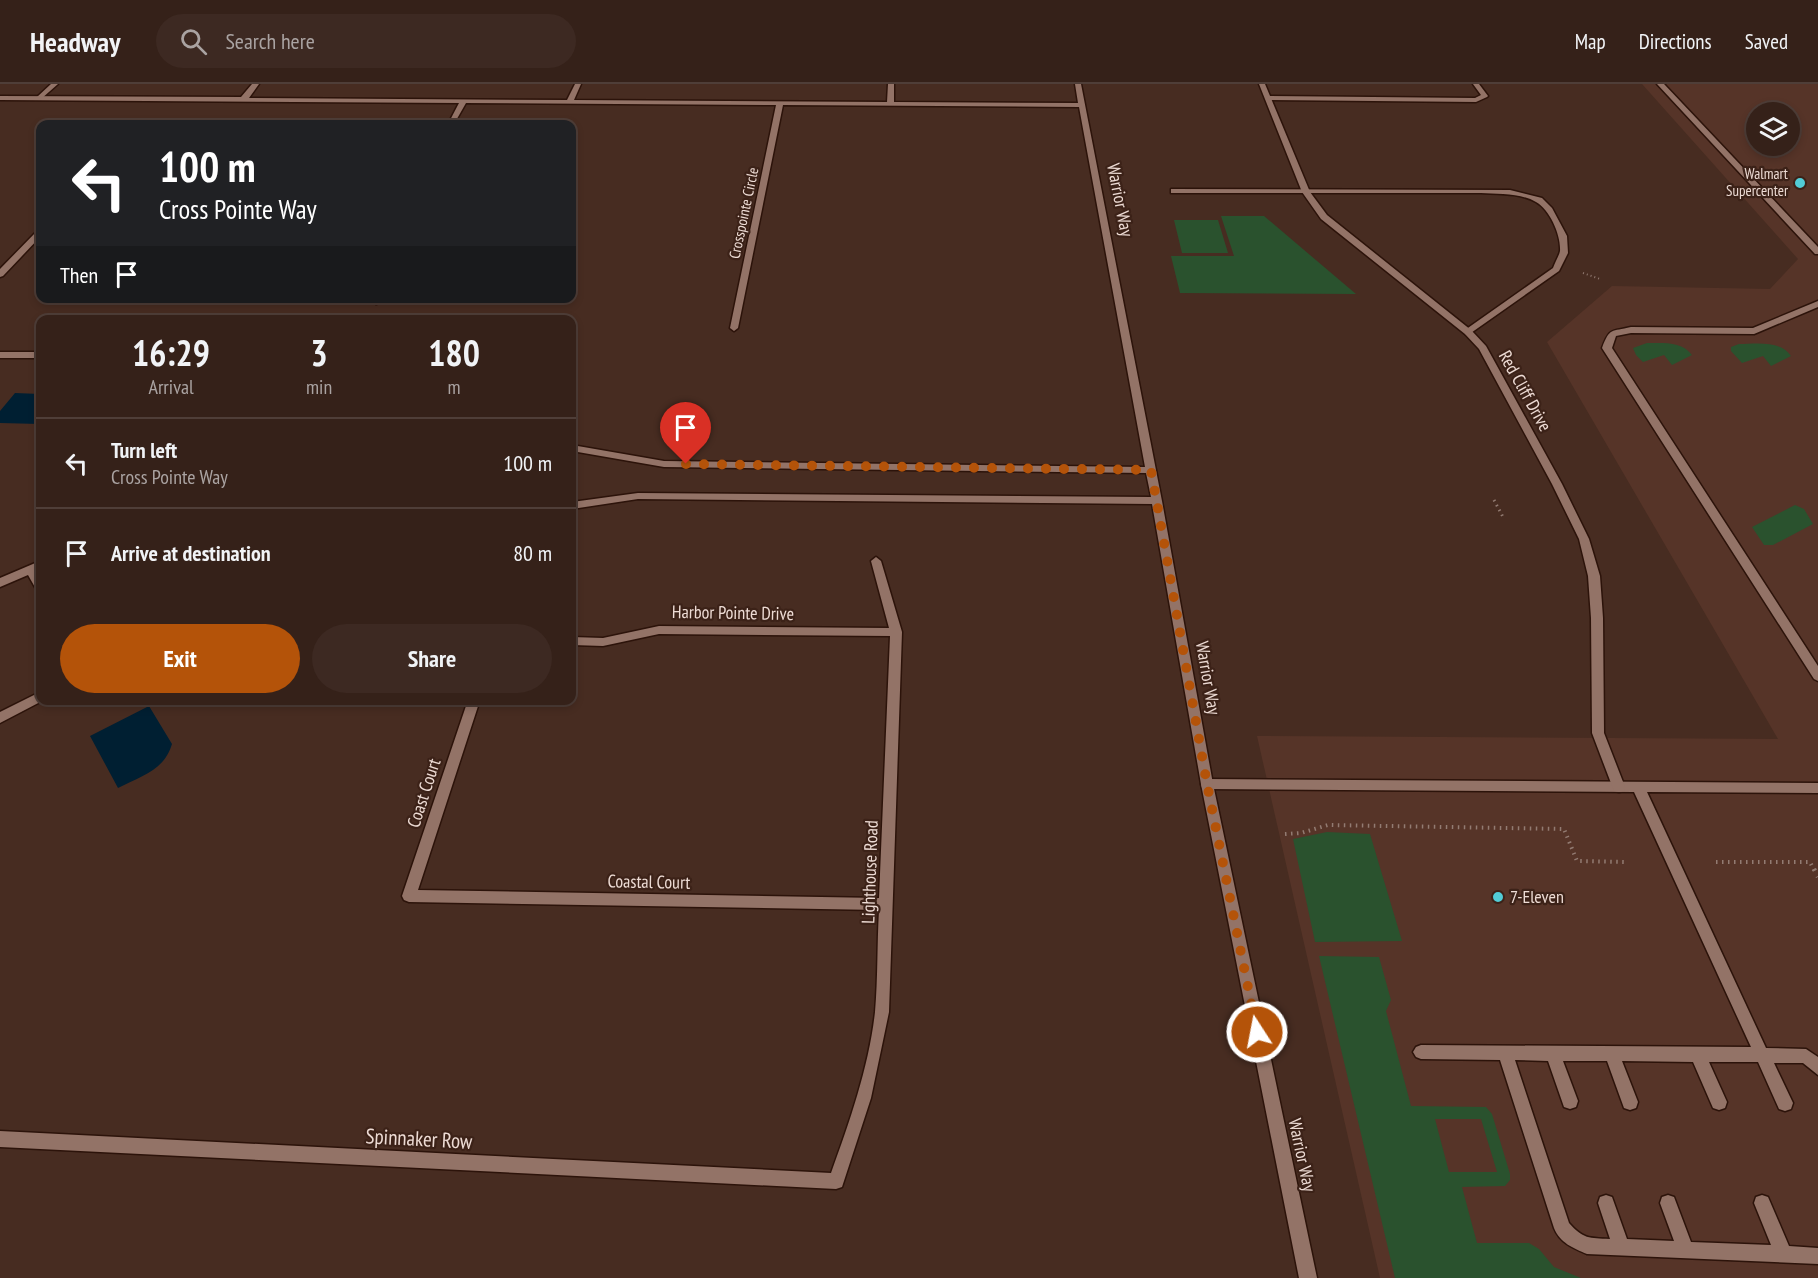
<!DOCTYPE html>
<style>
body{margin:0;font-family:"PT Sans Narrow",sans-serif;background:#3d2922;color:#f1f3f6;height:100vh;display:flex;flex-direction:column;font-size:22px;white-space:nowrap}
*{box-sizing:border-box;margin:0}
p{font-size:20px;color:#aaa3a2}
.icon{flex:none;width:33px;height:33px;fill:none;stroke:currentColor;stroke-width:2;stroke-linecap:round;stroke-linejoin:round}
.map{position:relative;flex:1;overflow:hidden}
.drawer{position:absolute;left:36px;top:231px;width:540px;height:390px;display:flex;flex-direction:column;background:#352119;border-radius:12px;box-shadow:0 3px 9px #0003,0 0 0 2px #4f3e38}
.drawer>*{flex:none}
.top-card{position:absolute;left:36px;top:36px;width:540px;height:183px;border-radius:12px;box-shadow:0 3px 9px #0003,0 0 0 2px #4f3e38;background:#202124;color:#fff;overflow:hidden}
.controls{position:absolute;left:1746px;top:18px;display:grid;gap:12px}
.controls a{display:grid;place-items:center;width:54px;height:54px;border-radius:50%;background:#352119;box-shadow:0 3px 9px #0003,0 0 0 2px #4f3e38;font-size:30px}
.pin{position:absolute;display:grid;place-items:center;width:51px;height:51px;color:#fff;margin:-62px -26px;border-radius:50% 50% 50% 0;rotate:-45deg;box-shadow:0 0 6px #0007}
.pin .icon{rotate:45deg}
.me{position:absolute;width:66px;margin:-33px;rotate:349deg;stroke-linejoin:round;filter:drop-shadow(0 0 4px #0008)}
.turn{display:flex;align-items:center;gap:21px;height:126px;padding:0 24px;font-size:27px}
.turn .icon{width:78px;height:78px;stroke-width:2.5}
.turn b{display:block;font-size:42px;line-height:51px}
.then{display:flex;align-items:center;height:57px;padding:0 24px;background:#0003;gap:12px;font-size:22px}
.eta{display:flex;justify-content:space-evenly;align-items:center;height:102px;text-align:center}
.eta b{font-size:36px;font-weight:800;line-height:42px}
.primary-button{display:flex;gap:12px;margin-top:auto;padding:12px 24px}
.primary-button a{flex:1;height:69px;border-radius:36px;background:#b45309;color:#fff;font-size:24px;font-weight:800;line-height:69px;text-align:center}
.primary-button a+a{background:#3d2922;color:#f1f3f6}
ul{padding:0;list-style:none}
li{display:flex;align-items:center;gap:18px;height:90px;padding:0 24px;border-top:2px solid #4f3e38}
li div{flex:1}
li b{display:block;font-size:22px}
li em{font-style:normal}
header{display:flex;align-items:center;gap:36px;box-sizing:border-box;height:84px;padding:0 30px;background:#352119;border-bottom:2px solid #4f3e38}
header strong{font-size:28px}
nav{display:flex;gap:33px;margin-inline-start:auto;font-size:21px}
.search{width:420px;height:54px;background:#3d2922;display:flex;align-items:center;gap:15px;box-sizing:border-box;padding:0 21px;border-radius:33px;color:#aaa3a2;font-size:22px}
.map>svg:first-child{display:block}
.built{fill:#563428;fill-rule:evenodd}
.green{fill:#2a522e;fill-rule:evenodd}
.water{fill:#001f32}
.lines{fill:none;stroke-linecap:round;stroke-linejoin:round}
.service-casing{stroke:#2c130a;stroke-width:3}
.minor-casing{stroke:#2c130a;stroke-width:3}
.path-far3{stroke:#927b72;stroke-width:2;stroke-dasharray:1 3;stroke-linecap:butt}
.path-far2{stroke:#927b72;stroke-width:3;stroke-dasharray:1.5 4;stroke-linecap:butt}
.path-far1{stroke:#927b72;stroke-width:4;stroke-dasharray:1.5 4.5;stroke-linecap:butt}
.path{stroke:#927b72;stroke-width:4.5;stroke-dasharray:2 6;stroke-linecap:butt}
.service{fill:#937367;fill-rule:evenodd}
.minor{fill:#937367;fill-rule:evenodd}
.route{stroke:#b45309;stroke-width:10;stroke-dasharray:0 18}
.poi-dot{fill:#52ccd6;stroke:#3c2218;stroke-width:2}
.labels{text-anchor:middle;stroke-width:4.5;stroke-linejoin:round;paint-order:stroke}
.far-poi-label{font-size:15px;fill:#eddbd4;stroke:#3c2218;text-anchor:end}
.far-street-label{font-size:15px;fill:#eddbd4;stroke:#3c2218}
.street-label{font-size:18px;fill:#eddbd4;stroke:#3c2218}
.poi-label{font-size:18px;fill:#eddbd4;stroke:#3c2218;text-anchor:start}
.near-street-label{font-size:21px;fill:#eddbd4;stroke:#3c2218}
</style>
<header>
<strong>Headway</strong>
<div class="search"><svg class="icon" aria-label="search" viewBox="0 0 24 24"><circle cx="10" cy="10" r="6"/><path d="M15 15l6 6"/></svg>Search here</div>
<nav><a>Map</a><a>Directions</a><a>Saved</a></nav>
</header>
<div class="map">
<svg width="1818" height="1194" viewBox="0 0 1818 1194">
<rect width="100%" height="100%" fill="#472c21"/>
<!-- built -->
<path class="built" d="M 1642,0 L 1818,0 L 1818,1194 L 1380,1194 L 1257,652 L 1778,655 L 1547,258 L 1612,202 L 1770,205 L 1798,175 ZM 1756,28 L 1790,28 L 1790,62 L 1756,62 Z"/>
<!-- green -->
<path class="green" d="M 1221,132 L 1264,132 L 1356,210 L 1180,209 L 1171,172 L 1234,172 Z
M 1174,136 L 1218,136 L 1228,169 L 1182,169 Z
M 1647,259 C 1663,259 1682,257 1692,271 L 1672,281 L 1664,271 L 1643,278 L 1636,271 L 1633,264 Z
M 1739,260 C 1756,260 1781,256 1791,272 L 1771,282 L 1763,272 L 1742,279 L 1731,267 L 1731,263 Z
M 1795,421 L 1804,425 L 1813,440 L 1773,461 L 1764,461 L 1752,443 Z
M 1327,748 L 1370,750 L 1402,857 L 1315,858 L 1293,755 Z
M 1319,872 L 1379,873 L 1391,916 L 1386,927 L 1411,1022 L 1486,1023 L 1492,1030 L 1510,1090 L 1510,1096 L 1505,1102 L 1462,1103 L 1477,1159 L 1529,1159 L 1539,1165 L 1554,1183 L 1581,1194 L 1395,1194 ZM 1435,1035 L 1481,1035 L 1497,1088 L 1449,1088 Z"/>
<!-- water -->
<path class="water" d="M 15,309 L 40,310 L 40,340 L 0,339 L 0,327 Z
M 149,622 L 172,660 C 164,687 141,692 118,704 L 90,652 Z"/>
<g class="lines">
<defs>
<path id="service" d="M 51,0 L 58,0 L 41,15 L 37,15 L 37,13 Z
M 1473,0 L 1479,0 L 1488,12 L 1487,13 L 1476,18 L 1268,16 L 1265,14 L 1268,12 L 1475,14 L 1481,11 Z
M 1657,0 L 1664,0 L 1818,163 L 1818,170 L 1815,170 Z
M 1171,105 L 1510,106 L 1542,114 L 1552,124 L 1567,152 L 1568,169 L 1559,187 L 1468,251 L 1465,250 L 1465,246 L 1553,184 C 1555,178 1559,172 1560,167 C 1561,151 1550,126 1536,118 C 1521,109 1498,110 1481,109 L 1171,109 Z
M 1818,217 L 1818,223 L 1754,250 L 1631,249 L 1616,252 L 1612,264 L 1818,582 L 1818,597 L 1814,595 L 1602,264 C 1610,243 1611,248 1631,243 L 1753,244 Z
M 1207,695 L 1818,699 L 1818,709 L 1647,708 L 1766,964 L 1806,965 L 1818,973 L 1818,991 L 1803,979 L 1774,979 L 1793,1019 L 1791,1025 L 1785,1027 L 1779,1025 L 1758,978 L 1709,978 L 1727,1018 L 1725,1024 L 1719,1026 L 1713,1024 L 1693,978 L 1622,977 L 1638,1018 L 1636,1024 L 1630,1026 L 1624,1024 L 1607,977 L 1563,977 L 1578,1017 L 1576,1023 L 1570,1025 L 1564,1023 L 1548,977 L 1515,976 L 1569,1139 C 1583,1155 1589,1154 1610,1155 L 1598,1119 L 1600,1113 L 1606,1111 L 1612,1113 L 1627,1155 L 1674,1157 L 1660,1119 L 1662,1113 L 1668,1111 L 1674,1113 L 1691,1158 L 1771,1161 L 1754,1119 L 1756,1113 L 1762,1111 L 1768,1113 L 1789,1162 L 1818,1164 L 1818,1180 L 1587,1170 C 1573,1164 1560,1159 1554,1144 L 1500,976 L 1421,975 L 1416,973 L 1413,968 L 1416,963 L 1421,961 L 1751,963 L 1634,708 L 1207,705 L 1202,704 L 1201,700 L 1202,696 Z"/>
<path id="minor" d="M 252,0 L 259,0 L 249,14 L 567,16 L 575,0 L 581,0 L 574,16 L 887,18 L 888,0 L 894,0 L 894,18 L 1078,19 L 1075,0 L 1081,0 L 1162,417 L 1213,700 L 1317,1194 L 1299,1194 L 1201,700 L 1152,420 L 638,415 L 572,425 L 572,418 L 638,409 L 1151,413 L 1146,389 L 664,383 L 572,367 L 572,361 L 664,377 L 1145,383 L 1079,23 L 783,21 L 738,244 L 734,247 L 730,244 L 776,21 L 466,19 L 454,40 L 448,40 L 459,19 L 0,16 L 0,12 L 241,13 Z
M 1259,0 L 1265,0 L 1310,108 L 1327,131 L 1471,246 L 1486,262 L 1562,400 L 1589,455 L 1600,492 L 1603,534 L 1604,649 L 1625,703 L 1624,707 L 1619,708 L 1614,707 L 1592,649 L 1591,534 L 1588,492 L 1579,455 L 1552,400 L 1479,265 L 1465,250 L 1321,135 L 1302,108 Z
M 37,147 L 40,147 L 40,153 L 3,192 L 0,193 L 0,185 Z
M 374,214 L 382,214 L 383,218 L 376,220 Z
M 0,268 L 40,268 L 40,274 L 0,274 Z
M 876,473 L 881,477 L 902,548 L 889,928 L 871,1014 L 842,1103 L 836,1105 L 0,1063 L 0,1047 L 831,1089 C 850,1037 869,982 875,928 C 878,894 877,860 879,826 L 409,818 L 404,816 L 402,812 L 468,616 L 480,616 L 418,806 L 879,814 L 890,552 L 659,550 L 603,562 L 572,561 L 572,553 L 603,554 L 659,542 L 889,544 L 871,477 Z
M 40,477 L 40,485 L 36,487 L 40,494 L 40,506 L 36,505 L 28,491 L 0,503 L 0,494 Z
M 40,608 L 40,616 L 44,616 L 0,639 L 0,628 Z"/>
</defs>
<!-- service casing -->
<use href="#service" class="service-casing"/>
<!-- minor casing -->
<use href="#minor" class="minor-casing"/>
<!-- path-far3 -->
<path class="path-far3" d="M 1583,189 L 1600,195"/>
<!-- path-far2 -->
<path class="path-far2" d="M 1494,416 L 1503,433"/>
<!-- path-far1 -->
<path class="path-far1" d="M 1285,750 L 1301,749 L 1328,741 L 1564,745 L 1577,777 L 1628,778
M 1716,778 L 1810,778 L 1814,786"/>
<!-- path -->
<path class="path" d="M 1814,785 L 1818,793"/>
<!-- service -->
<use href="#service" class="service"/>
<!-- minor -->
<use href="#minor" class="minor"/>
</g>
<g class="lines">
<!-- route -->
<path class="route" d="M 686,380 L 1151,386 L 1207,700 L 1257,948"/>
</g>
<!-- markers -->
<g class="poi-dot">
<circle cx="1800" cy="99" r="6"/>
<circle cx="1498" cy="813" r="6"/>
</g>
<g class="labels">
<!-- far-poi labels -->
<g class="far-poi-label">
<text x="1788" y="95">Walmart<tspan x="1788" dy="17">Supercenter</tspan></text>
</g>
<!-- far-street labels -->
<g class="far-street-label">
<text transform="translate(744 129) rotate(-78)" y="5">Crosspointe Circle</text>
</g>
<!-- street labels -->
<g class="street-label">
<text transform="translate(1120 116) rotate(79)" y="6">Warrior Way</text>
<text transform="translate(1525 307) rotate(61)" y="6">Red Cliff Drive</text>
<text transform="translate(733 529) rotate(1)" y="6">Harbor Pointe Drive</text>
<text transform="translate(1208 594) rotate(80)" y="6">Warrior Way</text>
<text transform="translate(424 709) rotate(-72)" y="6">Coast Court</text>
<text transform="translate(870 788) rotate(-88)" y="6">Lighthouse Road</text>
<text transform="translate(649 798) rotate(1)" y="6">Coastal Court</text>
<text transform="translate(1302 1071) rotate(78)" y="6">Warrior Way</text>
</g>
<!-- poi labels -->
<g class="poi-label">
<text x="1510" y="819">7-Eleven</text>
</g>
<!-- near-street labels -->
<g class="near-street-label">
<text transform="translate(419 1055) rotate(3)" y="7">Spinnaker Row</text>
</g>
</g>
</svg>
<div class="controls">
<a><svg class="icon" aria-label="layers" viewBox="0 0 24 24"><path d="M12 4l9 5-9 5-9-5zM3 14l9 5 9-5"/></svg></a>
</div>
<div class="pin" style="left:686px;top:380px;background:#d93025"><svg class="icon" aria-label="arrive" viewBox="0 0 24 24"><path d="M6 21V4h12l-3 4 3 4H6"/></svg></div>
<svg class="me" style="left:1257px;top:948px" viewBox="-20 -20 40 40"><circle r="17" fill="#b45309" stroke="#fff" stroke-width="3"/><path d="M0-11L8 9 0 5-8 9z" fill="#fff"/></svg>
<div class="top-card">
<div class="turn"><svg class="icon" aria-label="left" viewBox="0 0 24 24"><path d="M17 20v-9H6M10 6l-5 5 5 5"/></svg><div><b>100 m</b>Cross Pointe Way</div></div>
<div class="then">Then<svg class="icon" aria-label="arrive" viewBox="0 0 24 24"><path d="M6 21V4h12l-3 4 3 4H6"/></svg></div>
</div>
<section class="drawer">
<div class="eta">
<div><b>16:29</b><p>Arrival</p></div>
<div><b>3</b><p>min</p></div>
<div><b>180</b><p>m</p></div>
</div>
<ul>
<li><svg class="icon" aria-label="left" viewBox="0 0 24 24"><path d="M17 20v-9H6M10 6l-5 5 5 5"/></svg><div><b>Turn left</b><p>Cross Pointe Way</p></div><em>100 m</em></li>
<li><svg class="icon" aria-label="arrive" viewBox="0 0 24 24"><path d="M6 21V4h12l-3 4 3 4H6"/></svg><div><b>Arrive at destination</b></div><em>80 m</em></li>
</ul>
<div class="primary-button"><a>Exit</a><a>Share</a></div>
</section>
</div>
